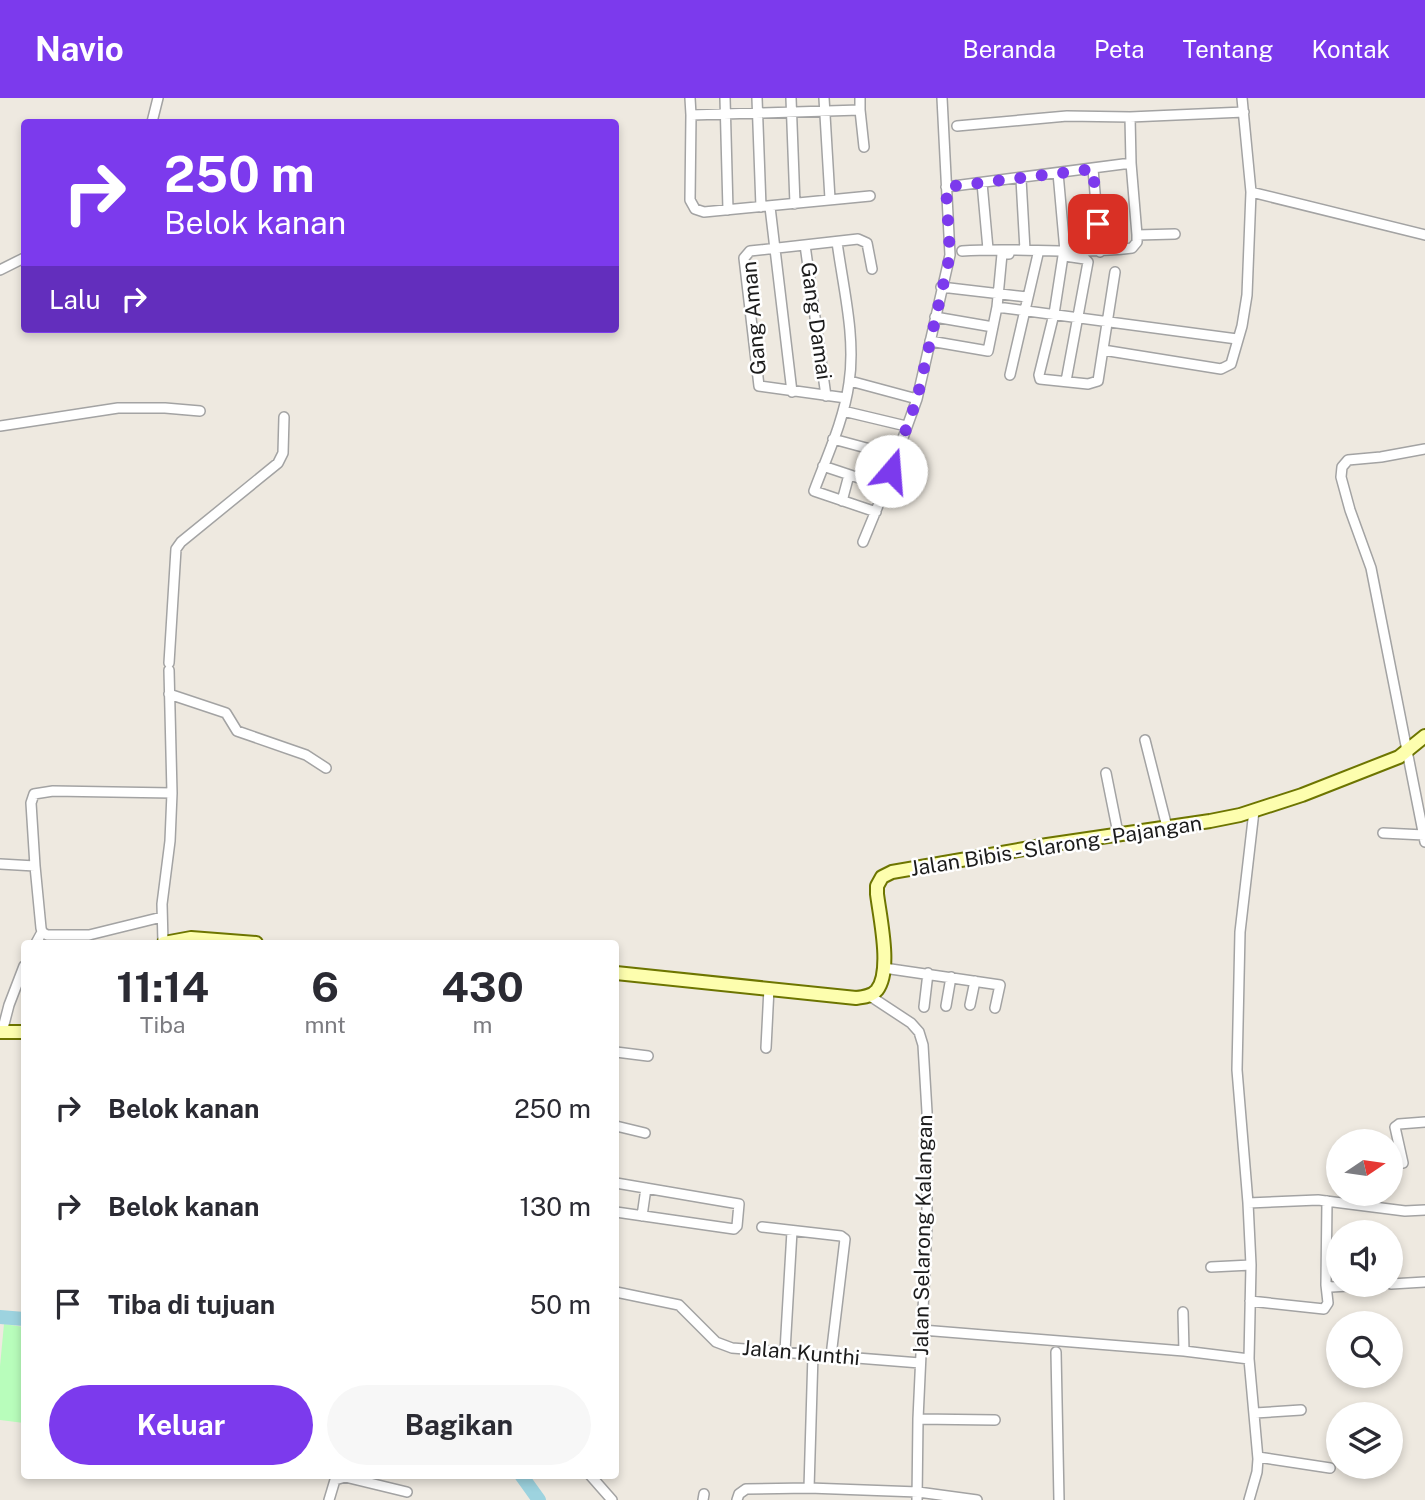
<!DOCTYPE html>
<html lang="id">
<style>
body{margin:0;font-family:"Public Sans",sans-serif;background:#f7f7f7;color:#2b2b33;height:100vh;display:flex;flex-direction:column;font-size:26px;white-space:nowrap}
*{box-sizing:border-box;margin:0}
p{font-size:23px;color:#7c7c81}
.icon{flex:none;width:38px;height:38px;fill:none;stroke:currentColor;stroke-width:2;stroke-linecap:round;stroke-linejoin:round}
.map{position:relative;flex:1;overflow:hidden}
.side{position:absolute;left:21px;top:842px;width:598px;height:539px;display:flex;flex-direction:column;background:#fff;border-radius:7px;box-shadow:0 4px 10px #0003}
.side>*{flex:none}
.banner{position:absolute;left:21px;top:21px;width:598px;height:214px;border-radius:7px;box-shadow:0 4px 10px #0003;background:#7c3aed;color:#fff;overflow:hidden}
.needle{width:46px;rotate:77deg}
.buttons{position:absolute;left:1326px;top:1031px;display:grid;gap:14px}
.buttons a{display:grid;place-items:center;width:77px;height:77px;border-radius:50%;background:#fff;box-shadow:0 4px 10px #0003;font-size:35px}
.pin{position:absolute;display:grid;place-items:center;width:60px;height:60px;color:#fff;margin:-30px;border-radius:14px;box-shadow:0 4px 10px #0006}
.me{position:absolute;width:77px;margin:-38px;rotate:18deg;stroke-linejoin:round;filter:drop-shadow(0 0 5px #0008)}
.turn{display:flex;align-items:center;gap:24px;height:147px;padding:0 28px;font-size:32px}
.turn .icon{width:91px;height:91px;stroke-width:2.5}
.turn b{display:block;font-size:49px;line-height:60px}
.then{display:flex;align-items:center;height:66px;padding:0 28px;background:#0003;gap:14px;font-size:26px}
.eta{display:flex;justify-content:space-evenly;align-items:center;height:119px;text-align:center}
.eta b{font-size:42px;font-weight:700;line-height:49px}
.cta{display:flex;gap:14px;margin-top:auto;padding:14px 28px}
.cta a{flex:1;height:80px;border-radius:42px;background:#7c3aed;color:#fff;font-size:28px;font-weight:700;line-height:80px;text-align:center}
.cta a+a{background:#f7f7f7;color:#2b2b33}
ul{padding:0;list-style:none}
li{display:flex;align-items:center;gap:21px;height:98px;padding:0 28px}
li div{flex:1}
li b{display:block;font-size:26px}
li em{font-style:normal}
header{display:flex;align-items:center;gap:42px;box-sizing:border-box;height:98px;padding:0 35px;background:#7c3aed;color:#fff}
header strong{font-size:33px}
nav{display:flex;gap:38px;margin-inline-start:auto;font-size:24px}
.map>svg:first-child{display:block}
.park{fill:#b8fdbb}
.lines{fill:none;stroke-linecap:round;stroke-linejoin:round}
.river{stroke:#9dd3df;stroke-width:14}
.street-casing{stroke:#a3a3a3;stroke-width:12}
.secondary-casing{stroke:#6d7500;stroke-width:16}
.street{stroke:#fff;stroke-width:9}
.secondary{stroke:#fdfeae;stroke-width:12}
.route{stroke:#7c3aed;stroke-width:12;stroke-dasharray:0 21.6}
.labels{text-anchor:middle;stroke-width:5;stroke-linejoin:round;paint-order:stroke}
.street-label{font-size:21px;fill:#1c1c1c;stroke:#fff}
</style>
<header>
<strong>Navio</strong>
<nav><a>Beranda</a><a>Peta</a><a>Tentang</a><a>Kontak</a></nav>
</header>
<div class="map">
<svg width="1425" height="1402" viewBox="0 0 1425 1402">
<rect width="100%" height="100%" fill="#eee9e0"/>
<!-- park -->
<path class="park" d="M 4,1226 L 24,1229 L 24,1325 L 0,1322 L 0,1268 Z"/>
<g class="lines">
<!-- river -->
<path class="river" d="M 0,1219 L 24,1221
M 521,1377 L 539,1402"/>
<defs>
<path id="street" d="M 690,0 L 691,17
M 725,0 L 728,112
M 757,0 L 761,109
M 791,0 L 795,106
M 824,0 L 830,101
M 860,0 L 860,12 L 691,17 L 690,102 L 695,111 L 704,114 L 870,98
M 860,12 L 864,49
M 152,24 L 158,0
M 957,28 L 1067,18 L 1130,19
M 1093,71 L 1100,154
M 1058,75 L 1065,153
M 1021,81 L 1025,152
M 982,85 L 988,151
M 946,89 L 1131,65
M 1251,94 L 1425,137
M 770,109 L 792,294
M 1137,137 L 1175,136
M 837,144 C 843,189 856,239 849,285 C 844,322 827,358 814,393 L 876,414
M 805,147 L 826,298
M 962,153 C 1019,149 1075,157 1132,150 L 1137,144 L 1137,137 L 1131,65 L 1130,19 L 1244,14
M 1063,158 L 1054,216 L 1039,277 L 1040,281 L 1088,286 L 1098,283 L 1115,174
M 1065,158 L 1085,161 L 1088,164 L 1066,283
M 0,172 L 24,160
M 941,189 L 1027,199
M 997,209 L 1237,241
M 935,219 L 993,229
M 930,243 L 988,253 L 997,209 L 1002,156 L 1009,156
M 1103,252 L 1221,271 L 1231,266 L 1242,228 L 1247,197 L 1251,94 L 1242,0
M 1010,277 L 1038,156
M 850,283 L 917,301
M 846,300 L 759,288 L 744,160 L 750,153 L 858,141 L 867,145 L 872,171
M 843,313 L 906,328
M 0,328 L 118,310 L 165,310 L 200,313
M 833,341 L 896,358
M 1425,351 L 1381,359 L 1348,362 L 1342,369 L 1341,379 L 1350,412 L 1371,470 L 1425,744
M 823,368 L 886,389
M 842,403 L 849,377
M 863,444 L 882,398 L 917,301 L 950,157 L 942,0
M 169,565 L 176,451 L 181,444 L 278,365 L 283,355 L 284,319
M 169,596 L 226,615 L 237,633 L 306,657 L 326,670
M 1145,642 L 1167,729
M 1106,675 L 1118,735
M 1383,735 L 1424,737
M 0,766 L 35,768 L 41,830 L 42,834 L 47,837 L 89,837 L 162,819
M 35,768 L 31,705 L 34,696 L 53,693 L 172,695
M 36,845 L 42,834
M 163,845 L 162,806 L 170,743 L 172,695 L 169,572
M 884,870 L 1000,887 L 995,910
M 870,898 L 911,925 L 919,934 L 923,947 L 927,1014 L 927,1126 L 918,1321 L 917,1402
M 970,907 L 975,883
M 946,908 L 951,879
M 924,909 L 928,875
M 2,934 L 9,907 L 24,868
M 766,950 L 769,890
M 616,954 L 648,958
M 616,1028 L 645,1035
M 1403,1065 L 1395,1029 L 1399,1026 L 1425,1024
M 616,1085 L 739,1106 L 737,1128 L 734,1131 L 616,1114
M 1327,1103 L 1326,1187 L 1331,1189 L 1384,1186
M 1248,1105 L 1318,1102 L 1405,1113 L 1425,1112
M 642,1118 L 646,1090
M 762,1129 L 841,1138 L 845,1141 L 831,1258
M 1211,1169 L 1251,1167
M 1391,1186 L 1425,1184
M 616,1194 L 679,1207 L 716,1244 L 732,1250 L 920,1265
M 1250,1203 L 1324,1211 L 1328,1205 L 1326,1187
M 1183,1214 L 1184,1253
M 922,1232 L 1184,1253 L 1249,1261
M 785,1253 L 792,1133
M 1056,1254 L 1059,1402
M 813,1256 L 809,1390 L 918,1394 L 977,1402
M 1255,1315 L 1301,1312
M 918,1321 L 995,1322
M 1258,1359 L 1330,1370
M 590,1377 L 612,1402
M 329,1402 L 335,1382 L 345,1379 L 407,1394
M 703,1402 L 704,1396
M 737,1402 L 739,1396 L 746,1391 L 809,1390
M 1249,1402 L 1257,1374 L 1258,1361 L 1249,1261 L 1251,1167 L 1248,1105 L 1237,972 L 1240,834 L 1254,713"/>
<path id="secondary" d="M 164,845 L 191,840 L 256,845
M 616,875 L 856,900 C 864,899 872,898 877,892 C 892,873 880,820 877,796 L 877,788 L 882,779 L 892,774 L 1047,747 L 1210,723 L 1240,717 L 1302,697 L 1399,659 L 1425,638
M 0,934 L 24,934"/>
</defs>
<!-- street casing -->
<use href="#street" class="street-casing"/>
<!-- secondary casing -->
<use href="#secondary" class="secondary-casing"/>
<!-- street -->
<use href="#street" class="street"/>
<!-- secondary -->
<use href="#secondary" class="secondary"/>
</g>
<g class="lines">
<!-- route -->
<path class="route" d="M 891,373 L 917,301 L 950,157 L 946,89 L 1093,71 L 1098,126"/>
</g>
<g class="labels">
<!-- street labels -->
<g class="street-label">
<text transform="translate(754 220) rotate(-95)" y="7">Gang Aman</text>
<text transform="translate(816 223) rotate(82)" y="7">Gang Damai</text>
<text transform="translate(1056 748) rotate(-9)" y="7">Jalan Bibis - Slarong - Pajangan</text>
<text transform="translate(923 1137) rotate(-89)" y="7">Jalan Selarong Kalangan</text>
<text transform="translate(801 1255) rotate(5)" y="7">Jalan Kunthi</text>
</g>
</g>
</svg>
<div class="buttons">
<a><svg class="needle" viewBox="-14 -14 28 28"><path d="M0-13l5 13h-10z" fill="#e53935"/><path d="M0 13l5-13h-10z" fill="#7c7c81"/></svg></a>
<a><svg class="icon" aria-label="sound" viewBox="0 0 24 24"><path d="M4 9h4l5-4v14l-5-4H4zM17 9q2 3 0 6"/></svg></a>
<a><svg class="icon" aria-label="search" viewBox="0 0 24 24"><circle cx="10" cy="10" r="6"/><path d="M15 15l6 6"/></svg></a>
<a><svg class="icon" aria-label="layers" viewBox="0 0 24 24"><path d="M12 4l9 5-9 5-9-5zM3 14l9 5 9-5"/></svg></a>
</div>
<div class="pin" style="left:1098px;top:126px;background:#d93025"><svg class="icon" aria-label="arrive" viewBox="0 0 24 24"><path d="M6 21V4h12l-3 4 3 4H6"/></svg></div>
<svg class="me" style="left:891px;top:373px" viewBox="-20 -20 40 40"><circle r="19" fill="#fff"/><path d="M0-13L10 11 0 6-10 11z" fill="#7c3aed"/></svg>
<div class="banner">
<div class="turn"><svg class="icon" aria-label="right" viewBox="0 0 24 24"><path d="M7 20v-9h11M14 6l5 5-5 5"/></svg><div><b>250 m</b>Belok kanan</div></div>
<div class="then">Lalu<svg class="icon" aria-label="right" viewBox="0 0 24 24"><path d="M7 20v-9h11M14 6l5 5-5 5"/></svg></div>
</div>
<section class="side">
<div class="eta">
<div><b>11:14</b><p>Tiba</p></div>
<div><b>6</b><p>mnt</p></div>
<div><b>430</b><p>m</p></div>
</div>
<ul>
<li><svg class="icon" aria-label="right" viewBox="0 0 24 24"><path d="M7 20v-9h11M14 6l5 5-5 5"/></svg><div><b>Belok kanan</b></div><em>250 m</em></li>
<li><svg class="icon" aria-label="right" viewBox="0 0 24 24"><path d="M7 20v-9h11M14 6l5 5-5 5"/></svg><div><b>Belok kanan</b></div><em>130 m</em></li>
<li><svg class="icon" aria-label="arrive" viewBox="0 0 24 24"><path d="M6 21V4h12l-3 4 3 4H6"/></svg><div><b>Tiba di tujuan</b></div><em>50 m</em></li>
</ul>
<div class="cta"><a>Keluar</a><a>Bagikan</a></div>
</section>
</div>
